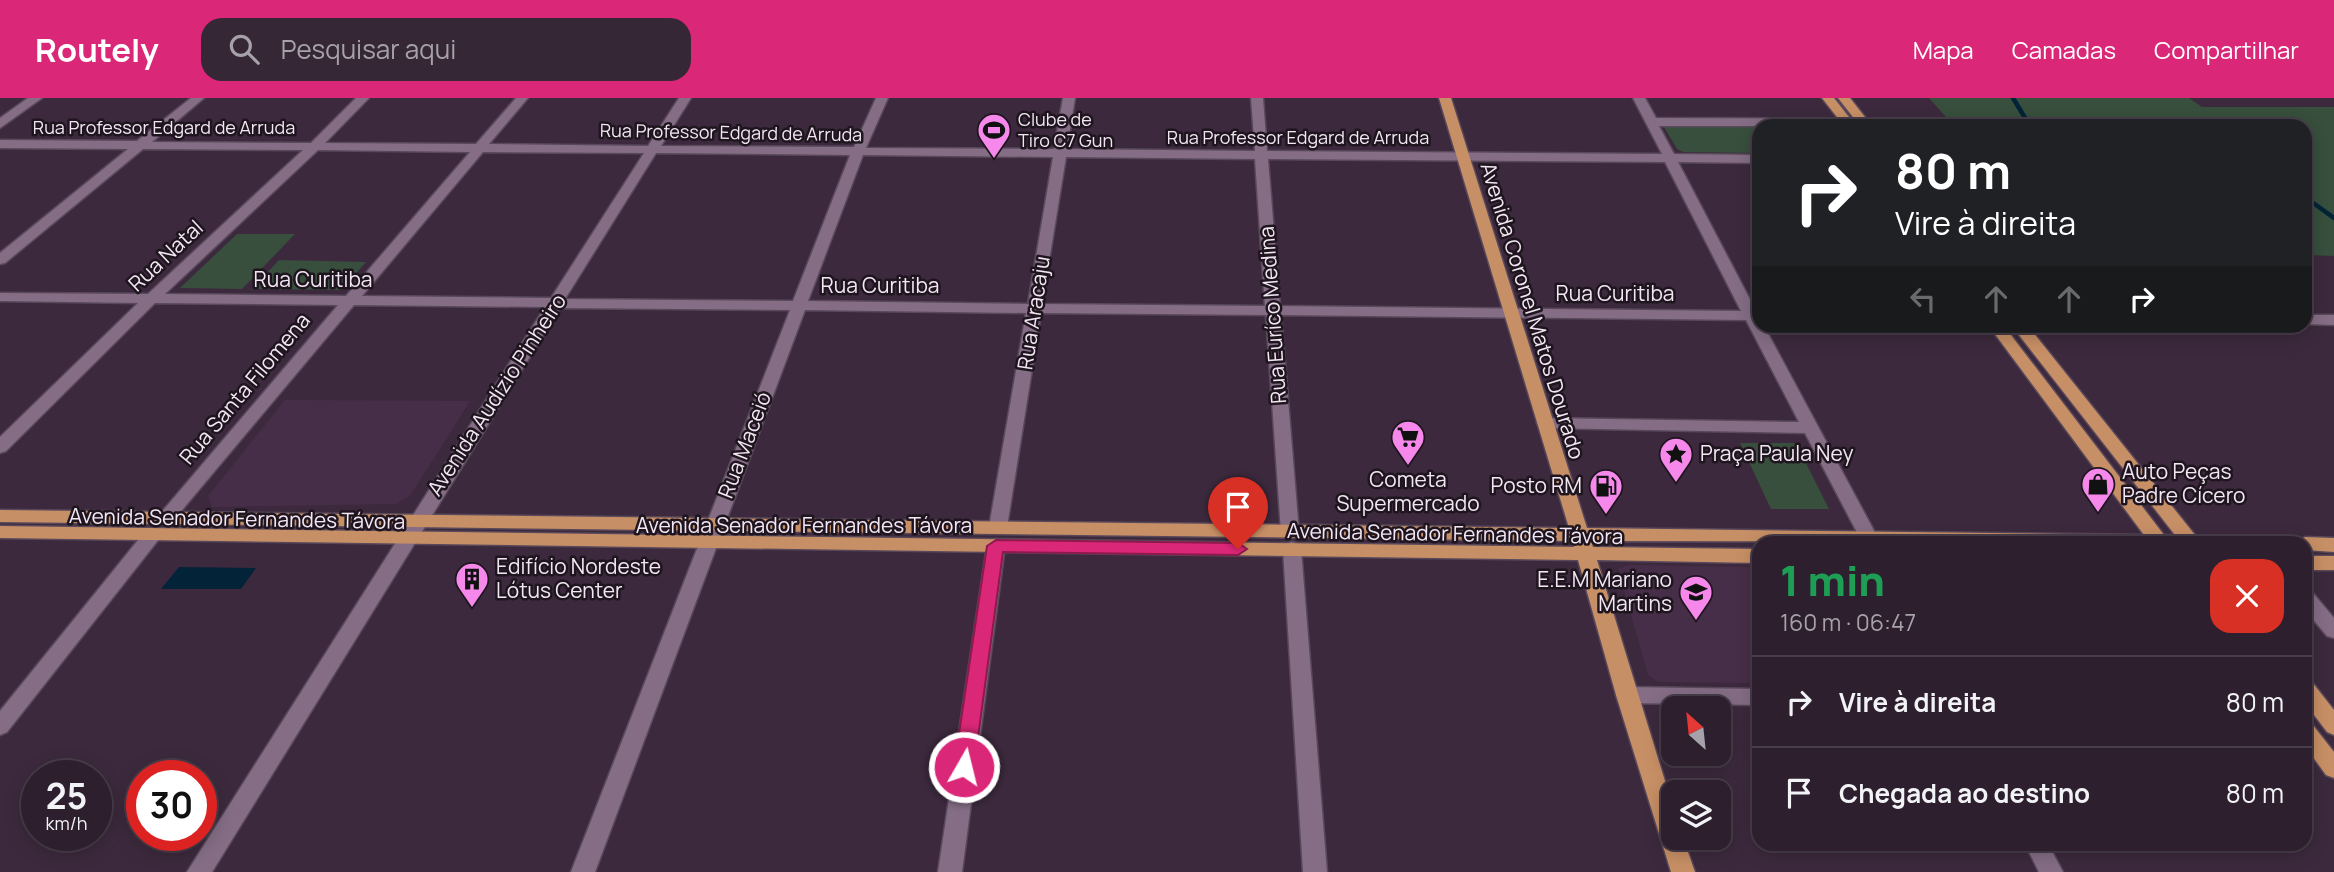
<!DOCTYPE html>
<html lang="pt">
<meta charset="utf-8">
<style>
body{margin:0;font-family:Manrope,sans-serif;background:#352736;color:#f1f3f6;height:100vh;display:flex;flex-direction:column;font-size:26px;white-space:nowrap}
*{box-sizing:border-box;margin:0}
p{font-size:23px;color:#a7a2aa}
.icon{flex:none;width:38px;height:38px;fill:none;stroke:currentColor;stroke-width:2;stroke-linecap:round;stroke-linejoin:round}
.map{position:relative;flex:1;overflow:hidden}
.details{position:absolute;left:1752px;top:438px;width:560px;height:315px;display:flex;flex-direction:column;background:#2d1f2e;border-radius:21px;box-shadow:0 4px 18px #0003,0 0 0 2px #483d4a}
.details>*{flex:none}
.guide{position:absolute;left:1752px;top:21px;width:560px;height:214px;border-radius:21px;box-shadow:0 4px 18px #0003,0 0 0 2px #483d4a;background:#202124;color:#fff;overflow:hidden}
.needle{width:46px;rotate:333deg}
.controls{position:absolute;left:1661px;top:598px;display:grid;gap:14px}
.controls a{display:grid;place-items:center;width:70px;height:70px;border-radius:14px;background:#2d1f2e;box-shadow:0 4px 18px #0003,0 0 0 2px #483d4a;font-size:35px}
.speed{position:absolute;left:21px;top:662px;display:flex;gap:14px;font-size:35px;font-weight:700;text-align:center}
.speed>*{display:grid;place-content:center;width:91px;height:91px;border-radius:50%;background:#2d1f2e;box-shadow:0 4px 18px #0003,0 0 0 2px #483d4a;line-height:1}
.speed small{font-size:18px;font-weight:400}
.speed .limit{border:10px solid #d22;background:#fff;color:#111}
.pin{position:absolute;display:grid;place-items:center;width:60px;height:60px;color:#fff;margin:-72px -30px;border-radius:50% 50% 50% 0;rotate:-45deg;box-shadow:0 0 7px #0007}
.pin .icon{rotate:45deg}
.me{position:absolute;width:77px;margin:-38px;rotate:8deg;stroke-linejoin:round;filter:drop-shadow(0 0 5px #0008)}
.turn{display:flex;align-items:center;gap:24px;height:147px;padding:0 28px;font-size:32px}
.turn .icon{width:91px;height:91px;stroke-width:2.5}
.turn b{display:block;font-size:49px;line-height:60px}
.lanes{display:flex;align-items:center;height:66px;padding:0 28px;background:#0003;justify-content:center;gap:35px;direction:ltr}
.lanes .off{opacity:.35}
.round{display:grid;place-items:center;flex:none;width:74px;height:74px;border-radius:21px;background:#352736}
.summary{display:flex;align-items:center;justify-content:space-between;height:119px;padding:0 28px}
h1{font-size:42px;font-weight:800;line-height:52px;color:#1e9e55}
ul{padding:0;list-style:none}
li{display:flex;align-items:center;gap:21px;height:91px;padding:0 28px;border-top:2px solid #483d4a}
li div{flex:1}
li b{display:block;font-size:26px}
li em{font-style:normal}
header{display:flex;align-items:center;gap:42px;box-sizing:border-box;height:98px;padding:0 35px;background:#db2777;color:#fff}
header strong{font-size:33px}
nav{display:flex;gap:38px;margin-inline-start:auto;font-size:24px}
.search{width:490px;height:63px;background:#352736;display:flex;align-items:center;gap:18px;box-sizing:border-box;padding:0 24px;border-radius:21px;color:#a7a2aa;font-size:26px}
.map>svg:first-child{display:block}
.built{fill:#472e48}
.green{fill:#384f3d}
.water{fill:#022338}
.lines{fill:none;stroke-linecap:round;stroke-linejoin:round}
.stream{stroke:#022338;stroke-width:4.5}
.street-casing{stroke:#58485a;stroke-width:3}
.primary-casing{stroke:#58485a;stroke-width:3}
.street{fill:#846d85;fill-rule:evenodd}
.primary{fill:#c78f65;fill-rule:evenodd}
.route{fill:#db2777;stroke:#8e194d;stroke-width:2}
.labels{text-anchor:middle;stroke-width:5;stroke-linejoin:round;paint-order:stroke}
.far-poi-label{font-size:18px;fill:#f2e6f3;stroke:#1e151e;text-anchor:start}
.far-street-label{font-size:18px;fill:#f2e6f3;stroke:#1e151e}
.street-label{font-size:21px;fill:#f2e6f3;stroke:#1e151e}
.poi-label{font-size:21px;fill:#f2e6f3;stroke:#1e151e;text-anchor:start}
</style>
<header>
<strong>Routely</strong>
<div class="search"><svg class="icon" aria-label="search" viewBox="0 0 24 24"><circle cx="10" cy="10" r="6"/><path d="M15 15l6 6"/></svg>Pesquisar aqui</div>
<nav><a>Mapa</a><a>Camadas</a><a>Compartilhar</a></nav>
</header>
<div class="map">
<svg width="2334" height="774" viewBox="0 0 2334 774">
<rect width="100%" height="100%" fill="#3c293d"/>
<!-- built -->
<path class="built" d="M 285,302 L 470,303 L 410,398 L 396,406 L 212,409 L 208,398 Z
M 1628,467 L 1759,469 L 1759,585 L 1658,584 L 1648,577 L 1618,471 Z"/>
<!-- green -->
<path class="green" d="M 1929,0 L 2189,0 L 2202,9 L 2334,9 L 2334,158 L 2305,157 L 2305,28 L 1954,28 Z
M 1670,26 L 1759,28 L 1759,55 L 1683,54 L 1677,51 L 1664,29 Z
M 237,136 L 295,136 L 242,191 L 180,190 Z
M 279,162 L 366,164 L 341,192 L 252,191 Z
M 1740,345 L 1796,345 L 1829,411 L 1771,411 Z"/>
<!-- water -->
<path class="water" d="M 179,469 L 256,470 L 241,491 L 161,491 Z"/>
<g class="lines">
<!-- stream -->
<path class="stream" d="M 2013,0 L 2030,28
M 2305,99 L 2334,120"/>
<defs>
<path id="street" d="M 28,0 L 42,0 L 0,30 L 0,20 Z
M 191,0 L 204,0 L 152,44 L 311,45 L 356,0 L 369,0 L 325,45 L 476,46 L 516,0 L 528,0 L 489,46 L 648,48 L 679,0 L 691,0 L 661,48 L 854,49 L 876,0 L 888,0 L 866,50 L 1054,51 L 1063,0 L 1075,0 L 1067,51 L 1255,53 L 1251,0 L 1263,0 L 1267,53 L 1662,56 L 1633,0 L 1645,0 L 1656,20 L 1867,21 L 1869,24 L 1863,28 L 1659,28 L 1674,56 L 1759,57 L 1759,65 L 1678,64 L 1756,213 L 1759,213 L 1759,228 L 1764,228 L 1879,442 L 1878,444 L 1862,444 L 1805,335 L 1545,330 L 1537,325 L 1545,320 L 1799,324 L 1746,222 L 1281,217 L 1299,434 L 1296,439 L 1284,439 L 1281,434 L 1266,217 L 1041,215 L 1007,429 L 1004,434 L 992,434 L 989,429 L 1026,215 L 805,212 L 595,774 L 571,774 L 790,212 L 560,210 L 212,774 L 187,774 L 545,209 L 354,207 L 172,424 L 160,424 L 157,420 L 160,416 L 338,207 L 155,205 L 6,353 L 0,355 L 0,339 L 138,205 L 0,203 L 0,195 L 148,196 L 303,52 L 143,51 L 5,165 L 0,166 L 0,155 L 128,51 L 0,50 L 0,42 L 137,43 ZM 318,52 L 470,54 L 346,198 L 165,196 ZM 483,54 L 644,55 L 551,200 L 362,198 ZM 656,55 L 850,57 L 793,203 L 565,201 ZM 863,57 L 1053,59 L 1028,206 L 808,203 ZM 1066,59 L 1255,61 L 1265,208 L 1042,206 ZM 1268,61 L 1665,64 L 1741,213 L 1280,208 Z
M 2305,217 L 2334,217 L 2334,227 L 2305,226 Z
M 153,430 L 159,431 L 162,436 L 159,441 L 7,634 L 0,637 L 0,613 L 147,431 Z
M 996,441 L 1002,443 L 1005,448 L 962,774 L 938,774 L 987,448 L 990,443 Z
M 1292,444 L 1299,446 L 1301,451 L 1327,774 L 1303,774 L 1283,451 L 1285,446 Z
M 2305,492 L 2312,494 L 2334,520 L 2334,540 L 2327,538 L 2305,512 Z
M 1626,589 L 1759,591 L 1759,607 L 1626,605 L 1619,603 L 1616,597 L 1619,591 Z
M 2025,746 L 2048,746 L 2063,774 L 2039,774 Z"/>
<path id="primary" d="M 1439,0 L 1451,0 L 1587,430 L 2144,437 L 1989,228 L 2004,228 L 2164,437 L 2175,437 L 2012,228 L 2028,228 L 2195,437 L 2202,439 L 2205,444 L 1591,443 L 1593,449 L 1759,451 L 1759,465 L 1597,462 L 1673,709 L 1673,740 L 1683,740 L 1695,774 L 1671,774 L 1616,597 L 1578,462 L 0,440 L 0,428 L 1574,449 L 1573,443 L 0,424 L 0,412 L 1569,430 Z
M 1822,0 L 1834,0 L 1856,28 L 1844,28 Z
M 1838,0 L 1850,0 L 1872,28 L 1860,28 Z
M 2305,439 L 2334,440 L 2334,454 L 2305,452 L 2305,444 L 2297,444 Z
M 2305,458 L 2334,458 L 2334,472 L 2305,472 Z
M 2305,582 L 2312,584 L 2334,612 L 2334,637 L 2327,634 L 2305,605 Z
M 2305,623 L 2312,626 L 2334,654 L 2334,680 L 2326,677 L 2305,648 Z"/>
</defs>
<!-- street casing -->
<use href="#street" class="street-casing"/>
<!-- primary casing -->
<use href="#primary" class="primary-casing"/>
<!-- street -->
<use href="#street" class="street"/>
<!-- primary -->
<use href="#primary" class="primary"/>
</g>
<!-- route -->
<path class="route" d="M 996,442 L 1238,445 L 1247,451 L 1238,457 L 1003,454 L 974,669 L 971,675 L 964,677 L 957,675 L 954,669 L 987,448 Z"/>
<!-- icons -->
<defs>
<symbol id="stadium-pin" viewBox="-11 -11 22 30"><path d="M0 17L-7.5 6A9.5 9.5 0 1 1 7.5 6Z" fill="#f788eb" stroke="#1e151e"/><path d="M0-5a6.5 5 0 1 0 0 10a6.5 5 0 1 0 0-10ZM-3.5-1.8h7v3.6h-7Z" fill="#111"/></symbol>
<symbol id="supermarket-pin" viewBox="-11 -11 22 30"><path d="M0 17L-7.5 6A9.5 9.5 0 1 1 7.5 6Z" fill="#f788eb" stroke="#1e151e"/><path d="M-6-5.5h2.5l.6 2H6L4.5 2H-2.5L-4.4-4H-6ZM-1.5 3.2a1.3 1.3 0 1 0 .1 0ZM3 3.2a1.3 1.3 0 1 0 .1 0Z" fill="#111"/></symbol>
<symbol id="sight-pin" viewBox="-11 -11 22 30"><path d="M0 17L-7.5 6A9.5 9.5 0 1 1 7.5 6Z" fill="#f788eb" stroke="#1e151e"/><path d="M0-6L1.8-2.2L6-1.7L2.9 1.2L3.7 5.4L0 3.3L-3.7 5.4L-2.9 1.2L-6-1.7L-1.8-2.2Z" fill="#111"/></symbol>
<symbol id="shop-pin" viewBox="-11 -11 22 30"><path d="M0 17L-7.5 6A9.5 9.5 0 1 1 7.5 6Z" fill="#f788eb" stroke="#1e151e"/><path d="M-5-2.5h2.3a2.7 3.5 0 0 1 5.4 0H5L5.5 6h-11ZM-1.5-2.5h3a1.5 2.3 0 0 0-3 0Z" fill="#111"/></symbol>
<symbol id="fuel-pin" viewBox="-11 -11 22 30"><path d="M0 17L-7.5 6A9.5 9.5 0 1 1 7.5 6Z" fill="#f788eb" stroke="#1e151e"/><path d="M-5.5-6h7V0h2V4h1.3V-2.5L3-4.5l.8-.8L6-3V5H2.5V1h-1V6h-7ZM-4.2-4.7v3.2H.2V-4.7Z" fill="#111"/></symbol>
<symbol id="building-pin" viewBox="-11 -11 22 30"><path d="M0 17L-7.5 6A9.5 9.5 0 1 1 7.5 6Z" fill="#f788eb" stroke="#1e151e"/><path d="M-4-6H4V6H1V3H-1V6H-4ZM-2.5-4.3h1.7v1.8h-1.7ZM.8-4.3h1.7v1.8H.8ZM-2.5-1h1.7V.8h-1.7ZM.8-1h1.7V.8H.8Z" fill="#111"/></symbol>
<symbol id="school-pin" viewBox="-11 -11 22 30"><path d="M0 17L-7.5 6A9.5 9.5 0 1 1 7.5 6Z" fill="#f788eb" stroke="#1e151e"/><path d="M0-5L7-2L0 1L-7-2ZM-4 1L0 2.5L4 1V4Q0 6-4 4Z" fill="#111"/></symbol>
</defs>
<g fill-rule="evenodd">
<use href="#stadium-pin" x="975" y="13" width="38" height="52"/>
<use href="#supermarket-pin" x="1389" y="320" width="38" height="52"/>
<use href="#sight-pin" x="1657" y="337" width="38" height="52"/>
<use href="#shop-pin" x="2079" y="367" width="38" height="52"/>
<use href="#fuel-pin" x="1587" y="369" width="38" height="52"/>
<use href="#building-pin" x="453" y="462" width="38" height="52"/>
<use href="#school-pin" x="1677" y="475" width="38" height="52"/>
</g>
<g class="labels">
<!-- far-poi labels -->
<g class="far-poi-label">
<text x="1018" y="28">Clube de<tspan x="1018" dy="21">Tiro C7 Gun</tspan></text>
</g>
<!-- far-street labels -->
<g class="far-street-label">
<text x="164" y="36">Rua Professor Edgard de Arruda</text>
<text transform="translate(731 35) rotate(1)" y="6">Rua Professor Edgard de Arruda</text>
<text x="1298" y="46">Rua Professor Edgard de Arruda</text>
</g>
<!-- street labels -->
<g class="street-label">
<text transform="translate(166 158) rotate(-43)" y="7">Rua Natal</text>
<text x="313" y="189">Rua Curitiba</text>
<text x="880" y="195">Rua Curitiba</text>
<text x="1615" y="203">Rua Curitiba</text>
<text transform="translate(1532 213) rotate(73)" y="7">Avenida Coronel Matos Dourado</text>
<text transform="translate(1034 215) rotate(-81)" y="7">Rua Aracaju</text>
<text transform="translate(1273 217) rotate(-94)" y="7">Rua Euríco Medina</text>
<text transform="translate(245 291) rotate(-50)" y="7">Rua Santa Filomena</text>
<text transform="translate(497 297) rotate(-57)" y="7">Avenida Audízio Pinheiro</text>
<text transform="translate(745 347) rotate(-69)" y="7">Rua Maceió</text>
<text transform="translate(237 421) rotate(1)" y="7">Avenida Senador Fernandes Távora</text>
<text x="804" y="435">Avenida Senador Fernandes Távora</text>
<text transform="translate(1455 436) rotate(1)" y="7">Avenida Senador Fernandes Távora</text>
</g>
<!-- poi labels -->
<g class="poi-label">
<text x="1700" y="363">Praça Paula Ney</text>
<text x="2122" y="381">Auto Peças<tspan x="2122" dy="24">Padre Cícero</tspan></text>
<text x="1408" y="389" text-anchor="middle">Cometa<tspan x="1408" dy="24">Supermercado</tspan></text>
<text x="1582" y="395" text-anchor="end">Posto RM</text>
<text x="496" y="476">Edifício Nordeste<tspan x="496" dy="24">Lótus Center</tspan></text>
<text x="1672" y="489" text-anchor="end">E.E.M Mariano<tspan x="1672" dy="24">Martins</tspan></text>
</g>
</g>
</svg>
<div class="controls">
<a><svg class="needle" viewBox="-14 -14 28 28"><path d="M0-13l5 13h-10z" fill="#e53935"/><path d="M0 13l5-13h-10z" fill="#a7a2aa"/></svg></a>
<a><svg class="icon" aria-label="layers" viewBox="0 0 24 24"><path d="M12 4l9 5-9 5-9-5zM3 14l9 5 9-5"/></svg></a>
</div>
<div class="speed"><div>25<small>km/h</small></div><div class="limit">30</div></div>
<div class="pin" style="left:1238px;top:451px;background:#d93025"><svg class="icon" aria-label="arrive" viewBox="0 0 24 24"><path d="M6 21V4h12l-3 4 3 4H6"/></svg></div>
<svg class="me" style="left:964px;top:669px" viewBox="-20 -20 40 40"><circle r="17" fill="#db2777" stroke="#fff" stroke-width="3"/><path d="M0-11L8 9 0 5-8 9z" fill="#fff"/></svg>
<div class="guide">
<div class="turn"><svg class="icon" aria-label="right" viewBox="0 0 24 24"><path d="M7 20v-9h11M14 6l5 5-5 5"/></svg><div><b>80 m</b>Vire à direita</div></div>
<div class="lanes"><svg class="icon off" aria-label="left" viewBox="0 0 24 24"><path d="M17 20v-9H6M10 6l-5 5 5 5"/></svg><svg class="icon off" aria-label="ahead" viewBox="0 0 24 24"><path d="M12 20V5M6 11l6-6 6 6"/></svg><svg class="icon off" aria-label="ahead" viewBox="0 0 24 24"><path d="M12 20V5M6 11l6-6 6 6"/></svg><svg class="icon" aria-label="right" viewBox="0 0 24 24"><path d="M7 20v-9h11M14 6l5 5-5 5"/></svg></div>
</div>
<section class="details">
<div class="summary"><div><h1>1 min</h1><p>160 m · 06:47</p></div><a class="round" style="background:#d93025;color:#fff"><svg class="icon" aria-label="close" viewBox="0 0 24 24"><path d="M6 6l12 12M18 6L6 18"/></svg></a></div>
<ul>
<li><svg class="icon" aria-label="right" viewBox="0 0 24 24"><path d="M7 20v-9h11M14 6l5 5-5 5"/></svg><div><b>Vire à direita</b></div><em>80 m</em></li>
<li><svg class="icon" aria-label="arrive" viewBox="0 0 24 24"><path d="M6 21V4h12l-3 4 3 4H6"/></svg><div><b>Chegada ao destino</b></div><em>80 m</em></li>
</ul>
</section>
</div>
